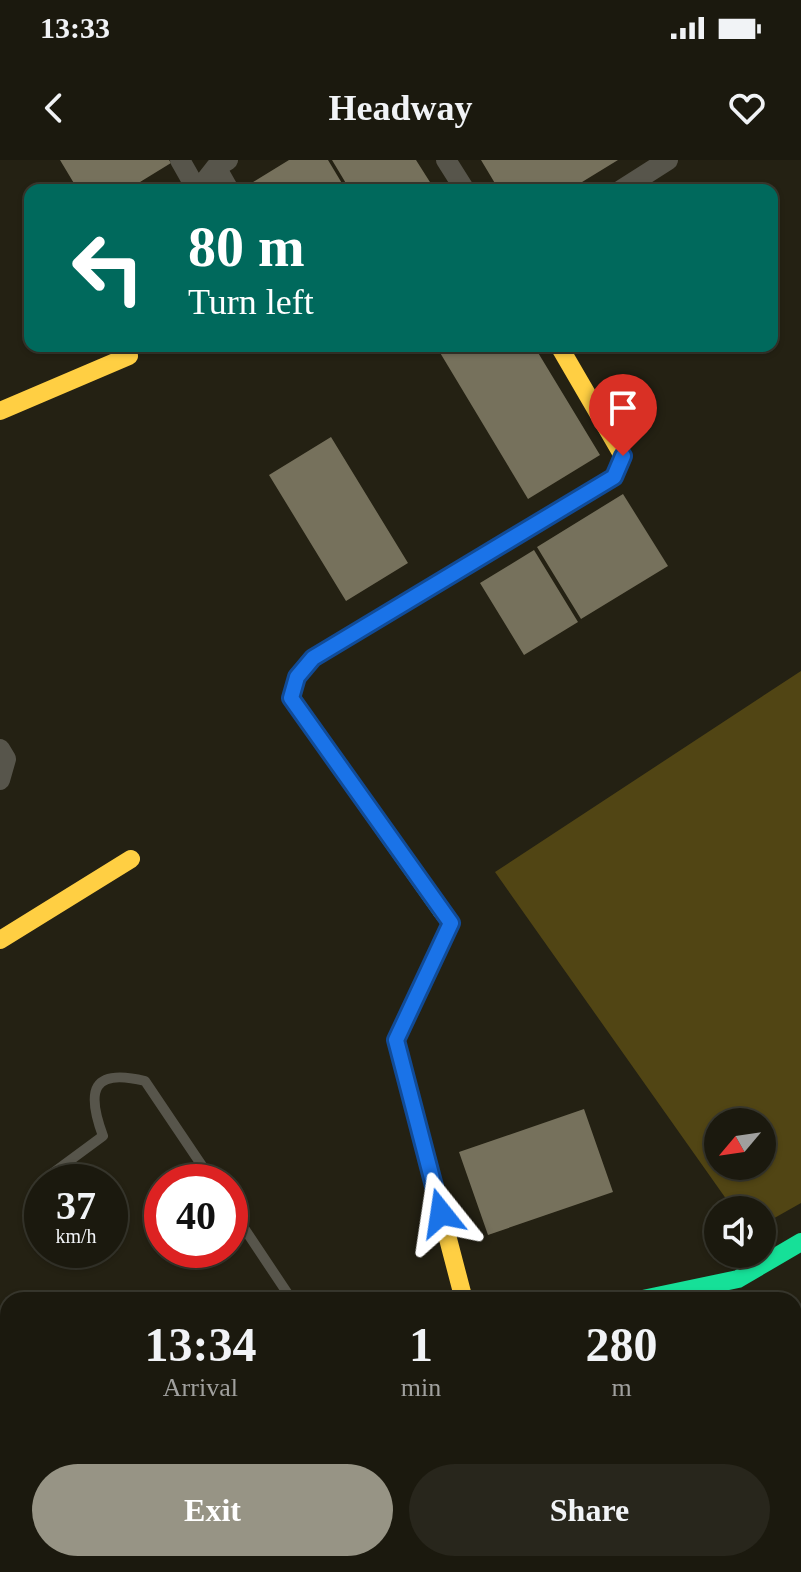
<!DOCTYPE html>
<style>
body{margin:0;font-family:"Times New Roman",serif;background:#28261c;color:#f1f3f6;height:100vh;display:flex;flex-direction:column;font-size:30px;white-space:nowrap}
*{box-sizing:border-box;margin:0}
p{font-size:26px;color:#a0a09e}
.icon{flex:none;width:44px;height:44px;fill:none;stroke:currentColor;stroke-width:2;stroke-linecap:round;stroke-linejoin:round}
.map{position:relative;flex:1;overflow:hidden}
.drawer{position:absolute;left:0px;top:1132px;width:802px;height:280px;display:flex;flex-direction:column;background:#1b190e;border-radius:24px 24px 0 0;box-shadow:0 2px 6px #0004,0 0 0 2px #39382e}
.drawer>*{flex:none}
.top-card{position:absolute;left:24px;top:24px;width:754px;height:168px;border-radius:16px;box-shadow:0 2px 6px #0004,0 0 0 2px #39382e;background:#00695c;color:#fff;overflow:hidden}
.needle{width:52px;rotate:241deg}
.controls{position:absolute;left:704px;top:948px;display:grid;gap:16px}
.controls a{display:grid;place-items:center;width:72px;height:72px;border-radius:50%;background:#1b190e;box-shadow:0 2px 6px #0004,0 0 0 2px #39382e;font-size:40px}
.speed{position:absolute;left:24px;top:1004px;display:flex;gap:16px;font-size:40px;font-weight:700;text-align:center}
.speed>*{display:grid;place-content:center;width:104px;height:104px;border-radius:50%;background:#1b190e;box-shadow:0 2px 6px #0004,0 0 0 2px #39382e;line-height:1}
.speed small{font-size:20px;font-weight:400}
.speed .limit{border:12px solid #d22;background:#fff;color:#111}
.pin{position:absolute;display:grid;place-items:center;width:68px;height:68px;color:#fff;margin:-82px -34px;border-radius:50% 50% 50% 0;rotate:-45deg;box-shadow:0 0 8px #0007}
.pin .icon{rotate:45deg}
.me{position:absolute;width:88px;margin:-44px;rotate:345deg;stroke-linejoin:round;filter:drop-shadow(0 0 6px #0008)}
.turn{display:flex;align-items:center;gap:28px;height:168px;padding:0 32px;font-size:36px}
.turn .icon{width:104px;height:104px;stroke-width:2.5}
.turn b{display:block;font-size:56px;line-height:68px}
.eta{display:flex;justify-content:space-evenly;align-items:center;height:136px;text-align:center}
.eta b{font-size:48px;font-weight:700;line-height:56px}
.cta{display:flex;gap:16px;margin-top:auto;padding:16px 32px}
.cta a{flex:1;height:92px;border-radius:48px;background:#979485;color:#fff;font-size:32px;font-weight:700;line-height:92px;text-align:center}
.cta a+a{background:#28261c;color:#f1f3f6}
.status{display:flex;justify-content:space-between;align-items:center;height:56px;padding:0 40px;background:#1b190e;direction:ltr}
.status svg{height:22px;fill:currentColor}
header{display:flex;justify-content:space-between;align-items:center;height:104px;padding:0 32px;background:#1b190e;font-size:36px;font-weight:700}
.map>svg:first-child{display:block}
.green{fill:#514514;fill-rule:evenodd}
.building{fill:#76715c}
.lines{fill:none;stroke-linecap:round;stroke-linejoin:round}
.lane{stroke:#57554b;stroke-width:10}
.street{stroke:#57554b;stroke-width:20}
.fast{stroke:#16e098;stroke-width:18}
.slow{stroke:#ffcf43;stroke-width:18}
.jam{stroke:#f24e42;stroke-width:18}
.route-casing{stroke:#114b97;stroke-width:20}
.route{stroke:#1a73e8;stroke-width:14}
</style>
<div class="status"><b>13:33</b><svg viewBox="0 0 49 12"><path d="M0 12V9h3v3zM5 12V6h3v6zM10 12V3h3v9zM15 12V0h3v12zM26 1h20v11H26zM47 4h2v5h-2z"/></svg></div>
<header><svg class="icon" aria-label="back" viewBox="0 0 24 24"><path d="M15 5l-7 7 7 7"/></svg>Headway<svg class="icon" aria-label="heart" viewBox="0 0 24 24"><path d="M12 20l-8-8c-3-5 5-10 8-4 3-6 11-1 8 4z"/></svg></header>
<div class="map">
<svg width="801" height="1412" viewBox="0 0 801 1412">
<rect width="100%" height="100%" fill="#242113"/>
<!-- green -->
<path class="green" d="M 801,511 L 801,1043 L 762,1065 L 762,1050 L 734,1050 L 495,712 ZM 718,962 L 762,962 L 762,1006 L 718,1006 Z"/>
<!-- building -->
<path class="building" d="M 60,0 L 169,0 L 171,3 L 127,30 L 78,30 Z
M 289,0 L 328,0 L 346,30 L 240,30 Z
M 332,0 L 416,0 L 435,30 L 350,30 Z
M 481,0 L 618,0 L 569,30 L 499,30 Z
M 436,186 L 534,186 L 600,295 L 528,339 Z
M 331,277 L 408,403 L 346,441 L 269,315 Z
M 623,334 L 668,406 L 581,459 L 537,387 Z
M 534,390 L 578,462 L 524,495 L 480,423 Z
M 584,949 L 613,1032 L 488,1075 L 459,992 Z
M 801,1386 L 801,1412 L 772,1412 L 780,1404 L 794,1404 L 794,1391 Z"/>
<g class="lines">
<!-- lane -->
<path class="lane" d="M 42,1021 L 103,976 C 86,930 92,908 145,921 L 213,1022
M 230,1047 L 292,1140"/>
<!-- street -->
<path class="street" d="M 180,0 L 197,30
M 446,0 L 465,30
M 216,7 L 229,30
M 198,30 L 216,7 L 228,0
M 621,30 L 668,0
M 0,589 L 6,599 L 0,620
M 0,1291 L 6,1284
M 0,1412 L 8,1402"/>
<!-- fast -->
<path class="fast" d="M 441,750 L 291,538 L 297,517 L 313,498 L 591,331
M 638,1140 L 738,1119 L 801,1082
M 0,1170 L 8,1176
M 253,1404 L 263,1412"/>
<!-- slow -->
<path class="slow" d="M 559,186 L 623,296 L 614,317 L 591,331
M 0,251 L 129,196
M 441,750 L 451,763 L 396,880 L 464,1140
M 0,780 L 131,699"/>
<!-- jam -->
<path class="jam" d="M 0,1202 L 8,1208
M 295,1404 L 305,1412"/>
</g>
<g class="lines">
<defs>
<path id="route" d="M 441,1053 L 396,880 L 451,763 L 291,538 L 297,517 L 313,498 L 614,317 L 623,296"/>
</defs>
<!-- route casing -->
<use href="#route" class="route-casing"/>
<!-- route -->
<use href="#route" class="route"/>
</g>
</svg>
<div class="controls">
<a><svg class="needle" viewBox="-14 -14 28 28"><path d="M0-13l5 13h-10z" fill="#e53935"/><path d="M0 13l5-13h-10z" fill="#a0a09e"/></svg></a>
<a><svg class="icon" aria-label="sound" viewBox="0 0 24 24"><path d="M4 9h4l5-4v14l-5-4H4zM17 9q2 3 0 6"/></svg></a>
</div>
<div class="speed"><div>37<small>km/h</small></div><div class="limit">40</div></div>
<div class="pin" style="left:623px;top:296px;background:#d93025"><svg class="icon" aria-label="arrive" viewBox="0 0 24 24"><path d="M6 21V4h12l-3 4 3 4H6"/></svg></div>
<svg class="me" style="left:441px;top:1053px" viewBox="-20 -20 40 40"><path d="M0-17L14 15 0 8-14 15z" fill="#1a73e8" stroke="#fff" stroke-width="4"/></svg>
<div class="top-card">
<div class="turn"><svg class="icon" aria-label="left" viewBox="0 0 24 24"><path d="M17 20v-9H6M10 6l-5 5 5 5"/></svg><div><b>80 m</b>Turn left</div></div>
</div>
<section class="drawer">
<div class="eta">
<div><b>13:34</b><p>Arrival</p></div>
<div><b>1</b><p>min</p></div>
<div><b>280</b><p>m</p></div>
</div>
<div class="cta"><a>Exit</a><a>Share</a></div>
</section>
</div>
